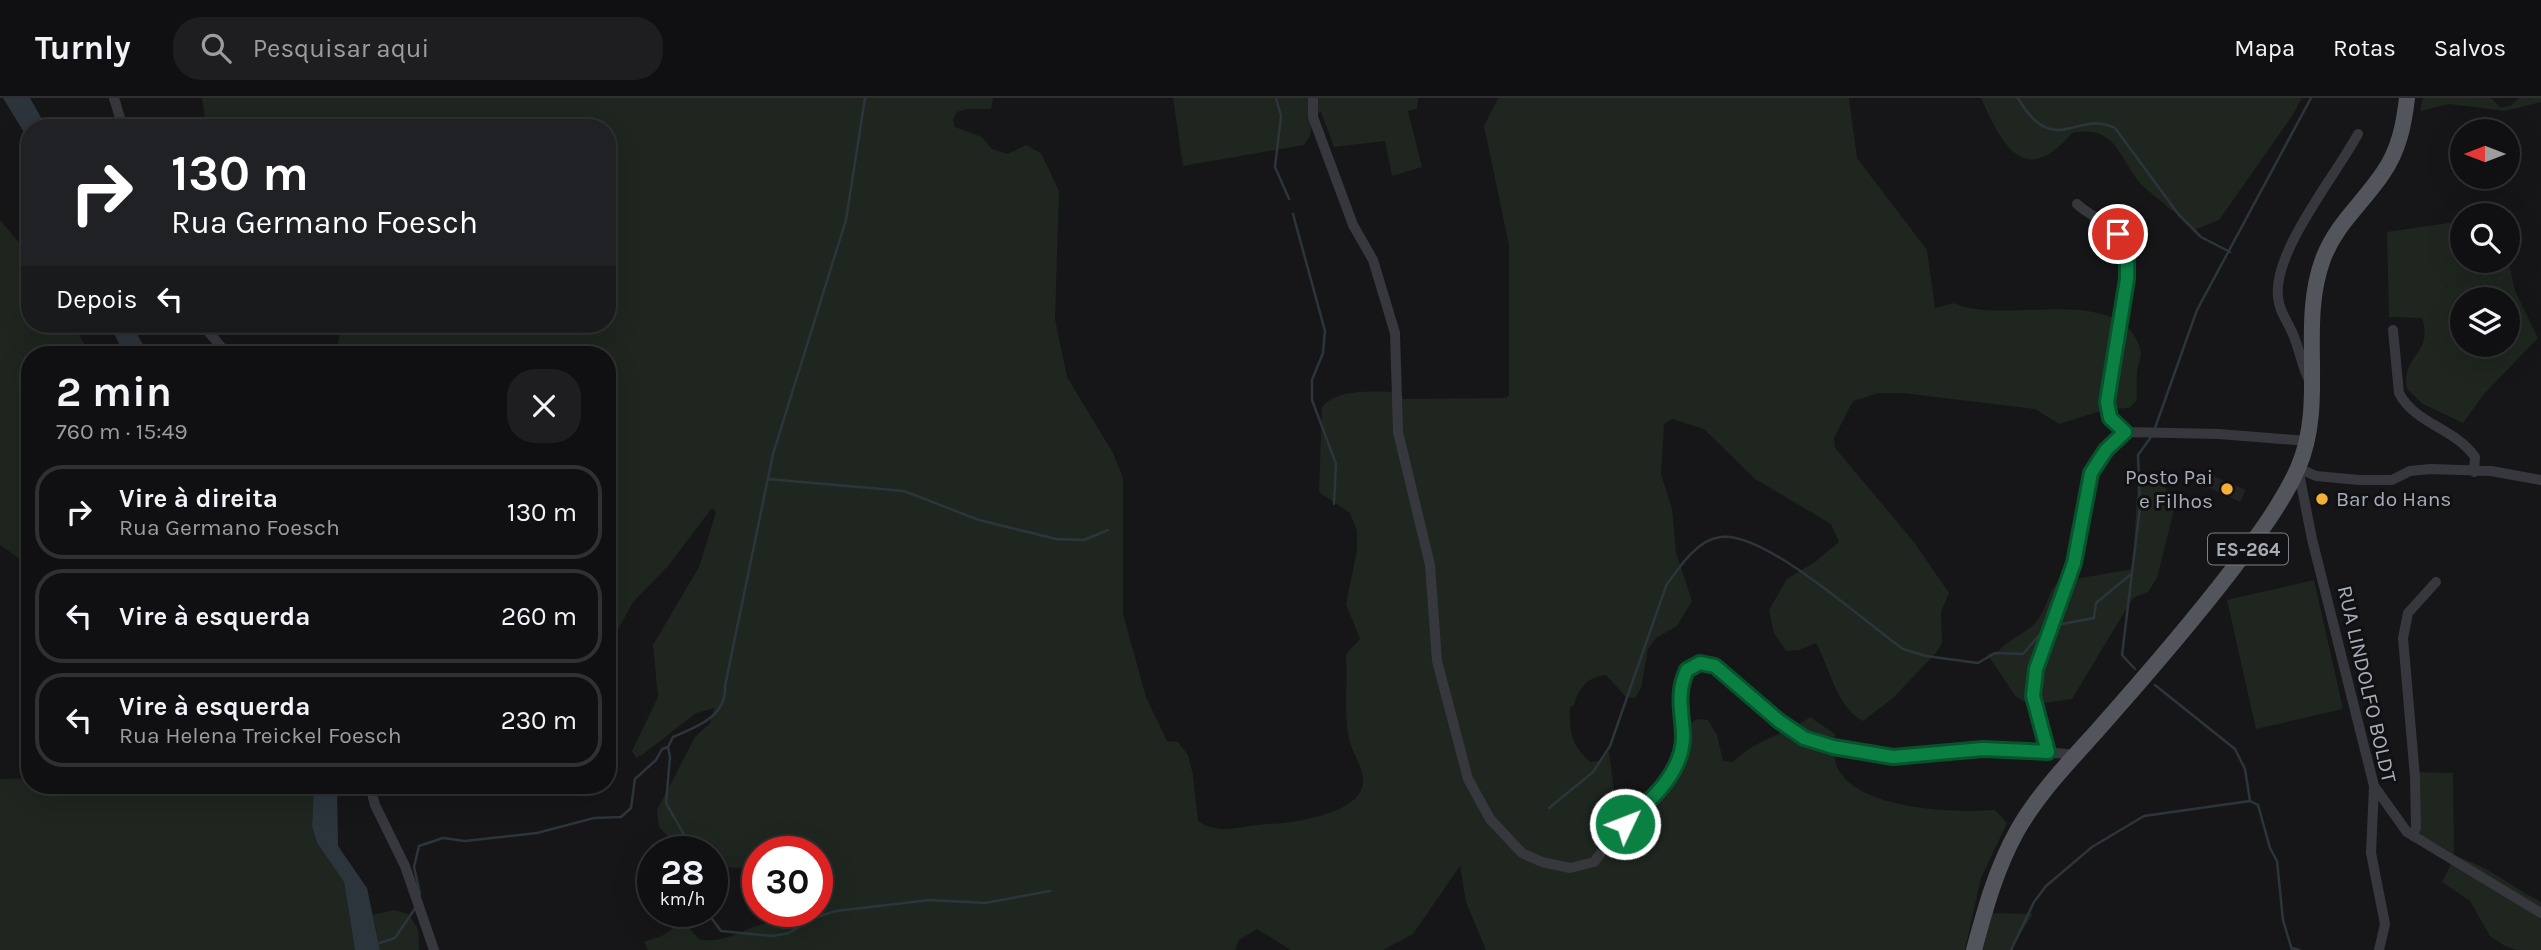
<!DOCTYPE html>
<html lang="pt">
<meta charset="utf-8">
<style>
body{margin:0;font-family:Karla,sans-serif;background:#1e1e20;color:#f1f3f6;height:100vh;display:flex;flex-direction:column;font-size:26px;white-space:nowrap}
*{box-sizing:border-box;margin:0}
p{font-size:23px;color:#9c9d9f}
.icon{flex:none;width:38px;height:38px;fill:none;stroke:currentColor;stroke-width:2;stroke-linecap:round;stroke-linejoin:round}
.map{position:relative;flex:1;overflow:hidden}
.details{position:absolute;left:21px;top:248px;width:595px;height:448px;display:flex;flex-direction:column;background:#101012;border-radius:28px;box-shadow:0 7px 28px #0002,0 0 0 2px #303032}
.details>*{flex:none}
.hud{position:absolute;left:21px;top:21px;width:595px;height:214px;border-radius:28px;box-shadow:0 7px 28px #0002,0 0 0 2px #303032;background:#202124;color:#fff;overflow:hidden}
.needle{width:46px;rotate:270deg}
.tools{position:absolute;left:2450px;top:21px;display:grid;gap:14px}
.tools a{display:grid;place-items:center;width:70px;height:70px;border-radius:50%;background:#101012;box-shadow:0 7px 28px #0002,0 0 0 2px #303032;font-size:35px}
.speed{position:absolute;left:637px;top:738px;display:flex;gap:14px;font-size:35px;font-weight:700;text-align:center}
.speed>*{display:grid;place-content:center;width:91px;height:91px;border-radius:50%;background:#101012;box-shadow:0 7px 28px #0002,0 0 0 2px #303032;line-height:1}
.speed small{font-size:18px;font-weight:400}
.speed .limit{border:10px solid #d22;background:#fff;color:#111}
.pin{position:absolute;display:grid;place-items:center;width:60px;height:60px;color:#fff;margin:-30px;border:4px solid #fff;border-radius:50%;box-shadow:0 2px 7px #0007}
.me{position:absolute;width:77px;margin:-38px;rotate:47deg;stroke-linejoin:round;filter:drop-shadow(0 0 5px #0008)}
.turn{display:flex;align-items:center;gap:24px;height:147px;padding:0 35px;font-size:32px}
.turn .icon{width:91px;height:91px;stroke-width:2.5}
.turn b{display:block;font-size:49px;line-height:60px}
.then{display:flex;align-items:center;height:66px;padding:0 35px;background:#0003;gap:14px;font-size:26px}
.round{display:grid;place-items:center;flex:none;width:74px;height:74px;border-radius:28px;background:#1e1e20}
.summary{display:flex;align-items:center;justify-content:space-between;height:119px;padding:0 35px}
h1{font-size:42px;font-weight:700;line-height:52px}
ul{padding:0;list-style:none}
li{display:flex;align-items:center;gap:21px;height:94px;margin:0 14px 10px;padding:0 21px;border:4px solid #303032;border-radius:28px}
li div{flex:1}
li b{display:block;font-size:26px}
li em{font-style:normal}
header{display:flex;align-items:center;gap:42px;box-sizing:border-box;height:98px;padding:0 35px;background:#101012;border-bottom:2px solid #303032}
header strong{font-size:33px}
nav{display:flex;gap:38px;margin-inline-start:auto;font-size:24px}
.search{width:490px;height:63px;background:#1e1e20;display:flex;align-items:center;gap:18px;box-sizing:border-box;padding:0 24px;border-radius:28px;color:#9c9d9f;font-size:26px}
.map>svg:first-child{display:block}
.built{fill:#222225}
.green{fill:#1e261f;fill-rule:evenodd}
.water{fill:#2c353c}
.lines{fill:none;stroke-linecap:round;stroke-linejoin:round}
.stream{stroke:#2c353c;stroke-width:2.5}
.minor{stroke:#37383d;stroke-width:10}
.primary{stroke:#53555c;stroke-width:16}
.route-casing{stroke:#07532c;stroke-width:18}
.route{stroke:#0b8043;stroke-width:12}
.poi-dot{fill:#f2b134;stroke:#111113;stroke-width:2.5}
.labels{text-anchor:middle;stroke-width:6;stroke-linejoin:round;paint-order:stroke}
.shield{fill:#111113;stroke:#7b7e86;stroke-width:2}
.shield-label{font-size:19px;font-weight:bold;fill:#a8adb8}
.poi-label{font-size:21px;fill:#a8adb8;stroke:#111113;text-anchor:end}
.street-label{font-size:21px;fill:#a8adb8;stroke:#111113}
</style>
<header>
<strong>Turnly</strong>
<div class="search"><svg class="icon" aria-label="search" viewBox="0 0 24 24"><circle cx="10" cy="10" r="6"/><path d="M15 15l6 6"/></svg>Pesquisar aqui</div>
<nav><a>Mapa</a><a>Rotas</a><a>Salvos</a></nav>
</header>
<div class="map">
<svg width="2541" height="852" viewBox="0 0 2541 852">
<rect width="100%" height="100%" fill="#161618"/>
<!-- built -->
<path class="built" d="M 2213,378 L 2246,392 L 2240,404 L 2208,389 Z"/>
<!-- green -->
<path class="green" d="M 202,0 L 993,0 L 991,11 L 967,11 L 957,14 L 953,22 L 955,29 L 982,39 L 992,51 L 1008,56 L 1026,47 L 1041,55 L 1059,93 L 1055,221 L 1067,279 L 1113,355 L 1123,380 L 1123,516 L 1146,599 L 1167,643 L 1178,644 L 1188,657 L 1193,677 L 1198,723 C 1222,739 1244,726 1270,726 C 1294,725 1366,715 1363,681 C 1362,667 1350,651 1348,636 C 1344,610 1348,582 1346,556 L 1360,541 L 1346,506 L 1357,452 L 1357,433 L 1350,415 L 1319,394 L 1322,309 C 1339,289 1377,294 1401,294 L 1403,301 L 1506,300 L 1509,297 L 1509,147 L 1484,28 L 1498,0 L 1849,0 L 1857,60 L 1927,152 L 1935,210 L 1954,205 C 2000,228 2120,184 2140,250 C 2143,260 2137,266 2137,276 C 2136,284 2137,294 2137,302 L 2129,310 L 2107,311 L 2059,326 L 2035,311 L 1903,295 L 1879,295 L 1853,303 L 1834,340 L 1835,350 L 1914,444 L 1949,495 L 1941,514 L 1942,545 L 1936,555 L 1893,600 L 1863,623 C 1836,609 1830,570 1816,545 L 1799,552 L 1786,553 L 1774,535 L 1769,512 L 1787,481 L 1815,464 L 1839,444 L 1831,426 L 1755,381 L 1704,331 L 1672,321 L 1664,326 L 1661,376 L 1672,411 L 1676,455 L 1692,503 L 1677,528 L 1656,540 L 1648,551 L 1641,590 L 1635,600 L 1626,599 L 1606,577 C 1587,579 1579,590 1574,607 L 1570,609 C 1569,634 1571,646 1590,664 L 1598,663 L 1609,653 L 1616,710 L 1664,682 L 1679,655 L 1685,629 L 1697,621 L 1708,622 L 1717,637 L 1723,663 L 1733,664 C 1759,639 1782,639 1810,619 L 1835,636 C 1835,646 1833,659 1837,669 C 1857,712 1954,715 1995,712 L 2007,725 L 1981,780 L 1965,852 L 1486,852 L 1466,804 L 1460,768 L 1413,836 L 1383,852 L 1291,852 L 1257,831 L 1239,842 L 1235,852 L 648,852 L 644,844 L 662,838 L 683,823 L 699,841 C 728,848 750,824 778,824 L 782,814 L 817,814 L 817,754 L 758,754 L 758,775 L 745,770 L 712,769 L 712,754 L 682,754 L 659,729 L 657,712 L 695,639 L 710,625 L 714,610 L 696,615 L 642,657 L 636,660 L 632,653 L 658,599 L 653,547 L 699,469 L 716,414 L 712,410 L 668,468 L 633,504 L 607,552 L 607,257 L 336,257 L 341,226 L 607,226 L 607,30 L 207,30 Z
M 1173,0 L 1418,0 L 1417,11 L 1408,13 L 1422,69 L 1392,78 L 1385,43 L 1334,49 L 1321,14 L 1314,16 L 1310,38 L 1304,47 L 1183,68 Z
M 1981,0 L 2302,0 L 2292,18 L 2219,122 L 2194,132 C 2178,116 2161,104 2144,89 C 2119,65 2119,25 2072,35 C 2024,92 2002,46 1981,0 Z
M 2423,0 L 2491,0 L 2500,9 L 2510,8 L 2519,0 L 2541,0 L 2541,4 L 2505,13 L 2449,6 L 2420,13 Z
M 0,122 L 30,157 L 30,226 L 72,226 L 91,257 L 30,257 L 30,468 L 0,447 Z
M 2462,123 L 2462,163 L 2508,161 L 2515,193 L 2538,240 L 2484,296 L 2463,325 L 2423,306 L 2407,291 C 2401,255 2434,258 2422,220 L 2389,219 L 2387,134 ZM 2462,201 L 2508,201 L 2508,247 L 2462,247 Z
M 2138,376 L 2161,384 L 2176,404 L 2157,480 L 2148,494 L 2133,500 L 2072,601 L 2030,607 L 2016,599 L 1987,556 L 1999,553 C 2008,541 2026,536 2037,523 C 2047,511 2048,493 2058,484 L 2133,471 Z
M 2314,482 L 2343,611 L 2256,631 L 2227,502 Z
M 2418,674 L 2453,675 L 2454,756 L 2420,737 Z
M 30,680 L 30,688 L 314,688 L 312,728 L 317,745 L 344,784 L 355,852 L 0,852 L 0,681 Z
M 2455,758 C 2486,767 2512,789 2541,804 L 2541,852 L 2517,852 L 2505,848 L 2490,838 L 2470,803 L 2442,784 Z
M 394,812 L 408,816 L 418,831 L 419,852 L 380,852 L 373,817 Z
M 1989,815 L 2033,816 L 2010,852 L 1981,852 Z"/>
<!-- water -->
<path class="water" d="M 3,0 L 30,0 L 47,30 L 30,30 L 30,44 Z
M 109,226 L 131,226 L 149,257 L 125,257 Z
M 314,688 L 337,688 L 338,748 L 367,790 L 380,852 L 355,852 L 344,784 L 317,745 L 312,728 Z"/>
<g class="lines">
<!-- stream -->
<path class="stream" d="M 1276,0 L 1281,18 L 1275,69 L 1289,101
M 2018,0 C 2054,62 2077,11 2115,30 L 2179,117 L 2201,139 L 2230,154
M 1293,116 L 1325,233 L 1323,255 L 1312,282 L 1312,302 L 1336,366 L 1334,406
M 2155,330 L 2197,212 L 2311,0
M 768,381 L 904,393 L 979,422 L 1056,441 L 1084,442 L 1108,432
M 2062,526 L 2094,520 L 2096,505 L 2130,477
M 2135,571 L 2122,557 L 2140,409 L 2138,357 L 2151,339
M 2155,587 L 2235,651 L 2245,671 L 2250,703
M 1549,710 L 1593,674 L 1610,648 L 1666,488 C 1678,471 1697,441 1721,439 C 1767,434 1864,524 1903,551 L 1926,558 L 1978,565 L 1995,555 L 2023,556 L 2047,528
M 694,754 L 666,705 L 670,659 L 668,649 L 673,639 C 696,629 727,619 725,588 L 773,356 L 846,122 L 865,0
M 420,796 L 414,769 L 419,748 L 443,740 L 465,743 L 537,735 L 594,720 L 621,719 L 631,710 L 635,681 L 656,662 L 662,651 L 668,649
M 707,814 L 721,833 L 773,838 L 789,835 L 813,820 L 836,813 L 930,802 L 985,805 L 1050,793
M 377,846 L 395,840 L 416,809
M 2292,850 L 2299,852
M 2011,852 L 2034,804 L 2046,788 L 2092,749 L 2144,718 L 2250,703 L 2258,707 L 2270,750 L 2277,763 L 2283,822 L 2292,852"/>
<!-- minor -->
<path class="minor" d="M 114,0 L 123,30
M 1313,0 L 1313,19 L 1353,127 L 1373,162 L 1395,235 L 1398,334 L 1430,467 L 1437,563 L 1468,681 L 1490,721 L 1522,755 L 1542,764 L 1570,770 L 1594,764 L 1614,737 L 1651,702 L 1677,664 L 1683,635 L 1680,593 L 1687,572 C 1719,545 1775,629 1807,641 C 1839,654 1882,661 1917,658 C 1940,657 1962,651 1985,651 C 2015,651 2046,654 2075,657
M 2077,106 C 2090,119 2114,126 2124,142 C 2136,162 2112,276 2107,304 C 2110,318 2112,326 2125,334 L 2219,336 L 2307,343
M 202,226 L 228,257
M 2393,232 L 2399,295 C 2415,326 2455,330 2475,359 L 2474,374
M 2310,284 C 2301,268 2300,251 2292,234 C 2287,222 2279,213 2278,199 C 2273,153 2336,77 2358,36
M 2298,370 L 2312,441 L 2374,688 L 2371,755 L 2385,826 L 2379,852
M 2298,370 L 2316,378 L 2359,382 L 2392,382 L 2410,373 L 2431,371 L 2491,373 L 2541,382
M 2048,654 L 2033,598 L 2036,571 L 2065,498 L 2091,375 L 2106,352 L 2125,334
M 370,688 L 375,707 L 405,768 L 434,852
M 2374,688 L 2407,734 L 2541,815
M 2413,738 L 2416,730 L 2415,679 L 2403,540 L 2408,515 L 2436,484"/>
<!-- primary -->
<path class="primary" d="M 1974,852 C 1985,811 1996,771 2017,733 C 2038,696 2068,665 2096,634 C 2143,581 2189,528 2232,472 C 2256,440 2282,406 2298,370 C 2327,304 2298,228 2323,161 C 2336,126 2363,105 2383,75 C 2399,52 2404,26 2407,0"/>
</g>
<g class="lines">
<defs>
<path id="route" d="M 1625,726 C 1650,703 1684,674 1683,637 C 1682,613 1676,595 1687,572 L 1700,565 L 1715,568 L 1779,623 L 1804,640 L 1833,649 L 1893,659 L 1983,651 L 2048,654 L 2033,598 L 2036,571 L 2074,465 L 2091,375 L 2106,352 L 2125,334 L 2110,320 L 2107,304 L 2127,181 L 2127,153 L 2118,136"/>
</defs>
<!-- route casing -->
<use href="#route" class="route-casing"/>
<!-- route -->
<use href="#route" class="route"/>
</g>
<!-- markers -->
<g class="poi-dot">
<circle cx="2227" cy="391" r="7"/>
<circle cx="2322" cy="401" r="7"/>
</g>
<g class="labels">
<!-- shield labels -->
<rect class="shield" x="2208" y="435.5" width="80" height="31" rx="5"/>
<g class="shield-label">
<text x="2248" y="458">ES-264</text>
</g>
<!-- poi labels -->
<g class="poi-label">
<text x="2213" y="386">Posto Pai<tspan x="2213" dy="24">e Filhos</tspan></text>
<text x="2336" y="408" text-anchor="start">Bar do Hans</text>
</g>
<!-- street labels -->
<g class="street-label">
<text transform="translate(2367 586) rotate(77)" y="7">RUA LINDOLFO BOLDT</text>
</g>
</g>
</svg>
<div class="tools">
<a><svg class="needle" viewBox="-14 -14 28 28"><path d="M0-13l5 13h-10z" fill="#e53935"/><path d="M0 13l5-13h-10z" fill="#9c9d9f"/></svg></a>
<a><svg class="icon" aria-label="search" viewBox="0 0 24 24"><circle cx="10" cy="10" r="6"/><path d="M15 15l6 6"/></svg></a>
<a><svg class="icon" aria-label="layers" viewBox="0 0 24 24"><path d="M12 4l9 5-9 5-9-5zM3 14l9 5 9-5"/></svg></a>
</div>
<div class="speed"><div>28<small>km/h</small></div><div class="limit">30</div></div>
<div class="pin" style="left:2118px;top:136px;background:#d93025"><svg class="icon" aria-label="arrive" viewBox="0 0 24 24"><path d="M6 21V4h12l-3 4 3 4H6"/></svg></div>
<svg class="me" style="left:1625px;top:726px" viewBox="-20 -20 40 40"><circle r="17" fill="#0b8043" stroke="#fff" stroke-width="3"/><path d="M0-11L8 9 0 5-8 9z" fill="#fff"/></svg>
<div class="hud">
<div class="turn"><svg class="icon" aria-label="right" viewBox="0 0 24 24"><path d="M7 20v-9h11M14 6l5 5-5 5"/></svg><div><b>130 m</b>Rua Germano Foesch</div></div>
<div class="then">Depois<svg class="icon" aria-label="left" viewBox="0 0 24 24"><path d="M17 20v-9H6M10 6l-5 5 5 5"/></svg></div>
</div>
<section class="details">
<div class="summary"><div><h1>2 min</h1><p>760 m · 15:49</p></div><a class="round"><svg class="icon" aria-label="close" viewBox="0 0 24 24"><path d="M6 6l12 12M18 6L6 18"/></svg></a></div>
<ul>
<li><svg class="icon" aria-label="right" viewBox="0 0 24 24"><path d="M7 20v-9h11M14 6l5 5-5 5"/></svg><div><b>Vire à direita</b><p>Rua Germano Foesch</p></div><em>130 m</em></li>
<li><svg class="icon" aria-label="left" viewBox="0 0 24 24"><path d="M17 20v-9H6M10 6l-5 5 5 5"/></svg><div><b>Vire à esquerda</b></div><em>260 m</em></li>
<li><svg class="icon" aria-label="left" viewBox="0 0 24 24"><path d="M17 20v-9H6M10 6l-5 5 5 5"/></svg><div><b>Vire à esquerda</b><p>Rua Helena Treickel Foesch</p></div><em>230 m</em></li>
</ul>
</section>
</div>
